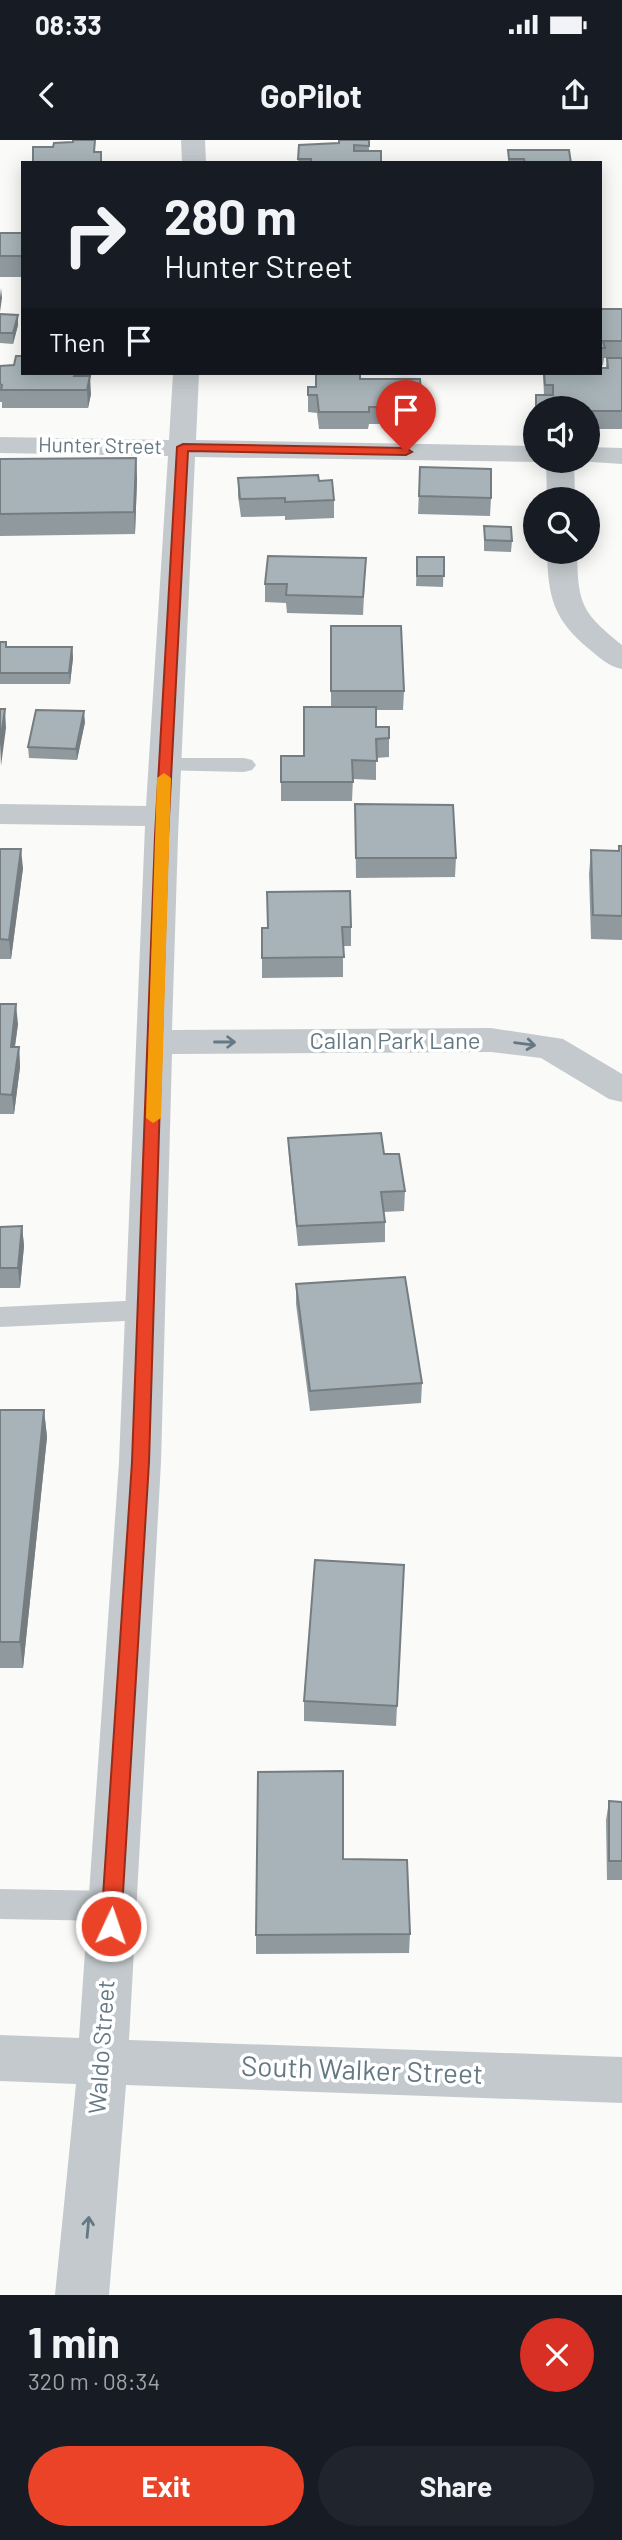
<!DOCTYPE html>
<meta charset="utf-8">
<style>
body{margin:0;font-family:Barlow,sans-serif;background:#20242c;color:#f1f3f6;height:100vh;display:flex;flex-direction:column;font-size:26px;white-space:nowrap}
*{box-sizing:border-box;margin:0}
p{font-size:23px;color:#9ea1a6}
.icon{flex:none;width:38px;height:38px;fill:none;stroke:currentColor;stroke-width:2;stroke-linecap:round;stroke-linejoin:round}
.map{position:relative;height:2155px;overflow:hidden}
.sheet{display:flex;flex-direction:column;background:#171b24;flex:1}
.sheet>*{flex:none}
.hud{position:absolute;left:21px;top:21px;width:581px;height:214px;border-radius:0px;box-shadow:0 4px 18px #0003;background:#171b24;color:#f1f3f6;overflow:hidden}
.fabs{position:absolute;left:523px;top:256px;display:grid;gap:14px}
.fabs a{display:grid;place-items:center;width:77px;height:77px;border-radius:50%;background:#171b24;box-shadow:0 4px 18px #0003;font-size:35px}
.pin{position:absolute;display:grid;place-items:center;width:60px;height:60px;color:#fff;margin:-72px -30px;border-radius:50% 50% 50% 0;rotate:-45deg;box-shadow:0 0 7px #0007}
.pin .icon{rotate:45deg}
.me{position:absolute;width:77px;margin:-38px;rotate:3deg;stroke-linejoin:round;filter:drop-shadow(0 0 5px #0008)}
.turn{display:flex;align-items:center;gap:24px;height:147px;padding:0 28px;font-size:32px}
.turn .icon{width:91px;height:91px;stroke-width:2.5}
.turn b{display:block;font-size:49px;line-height:60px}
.then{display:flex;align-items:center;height:66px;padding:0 28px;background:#0003;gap:14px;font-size:26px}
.round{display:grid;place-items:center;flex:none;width:74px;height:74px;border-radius:37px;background:#20242c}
.summary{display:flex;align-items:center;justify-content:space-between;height:119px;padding:0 28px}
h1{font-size:42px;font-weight:700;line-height:52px}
.action{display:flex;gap:14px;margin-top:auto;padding:14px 28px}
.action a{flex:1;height:80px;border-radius:42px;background:#eb4327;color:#fff;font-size:28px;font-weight:700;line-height:80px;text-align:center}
.action a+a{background:#20242c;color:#f1f3f6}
.status{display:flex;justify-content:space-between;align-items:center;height:49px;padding:0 35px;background:#171b24;direction:ltr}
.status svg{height:19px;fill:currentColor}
header{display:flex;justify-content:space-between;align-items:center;height:91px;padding:0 28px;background:#171b24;font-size:32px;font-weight:700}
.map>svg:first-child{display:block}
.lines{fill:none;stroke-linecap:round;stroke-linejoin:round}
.lane{fill:#c3c9cc;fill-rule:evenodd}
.street{fill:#c3c9cc;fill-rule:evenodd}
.wall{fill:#909a9e}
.shaded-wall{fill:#757d81}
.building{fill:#a7b3b8;stroke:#757d81;stroke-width:2}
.oneway{stroke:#647984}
.route{fill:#eb4327;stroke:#992c19;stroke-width:2}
.slow{fill:#f59e0b}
.labels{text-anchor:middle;stroke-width:7;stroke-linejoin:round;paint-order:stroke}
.far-street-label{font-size:21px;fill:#647984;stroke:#fff}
.street-label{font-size:24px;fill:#647984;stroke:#fff}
.near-street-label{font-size:28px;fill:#647984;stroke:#fff}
</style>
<div class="status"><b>08:33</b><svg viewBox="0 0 49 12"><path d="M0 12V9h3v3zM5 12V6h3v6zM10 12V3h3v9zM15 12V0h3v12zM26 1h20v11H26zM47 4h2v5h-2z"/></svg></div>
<header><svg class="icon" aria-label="back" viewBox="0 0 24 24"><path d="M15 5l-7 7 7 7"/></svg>GoPilot<svg class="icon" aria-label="share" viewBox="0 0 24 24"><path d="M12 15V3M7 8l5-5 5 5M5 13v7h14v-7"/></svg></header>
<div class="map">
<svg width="622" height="2155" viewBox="0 0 622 2155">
<rect width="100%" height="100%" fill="#fafaf8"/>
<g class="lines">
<!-- lane -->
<path class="lane" d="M 165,618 L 244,618 L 252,620 L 256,625 L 252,630 L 244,632 L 157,630 L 153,625 L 157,620 Z
M 146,1160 L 156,1163 L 160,1170 L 156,1177 L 146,1180 L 0,1187 L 0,1167 Z
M 0,1749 L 112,1751 L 124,1755 L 130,1766 L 124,1777 L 112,1781 L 0,1779 Z"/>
<!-- street -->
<path class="street" d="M 181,0 L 205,0 L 206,23 L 182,23 Z
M 173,233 L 199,233 L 196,300 L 536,306 L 536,320 L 544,320 L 536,322 L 195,317 L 178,696 L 172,890 L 491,888 L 563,899 L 622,934 L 622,962 L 609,959 L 541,918 L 491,912 L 172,914 L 161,1322 L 129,1900 L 622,1917 L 622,1963 L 126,1945 L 109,2155 L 55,2155 L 76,1944 L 0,1941 L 0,1895 L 79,1898 L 119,1322 L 145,686 L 0,684 L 0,664 L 146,666 L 168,316 L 0,313 L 0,297 L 169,300 Z
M 588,307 L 622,308 L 622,324 L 578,321 L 588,320 Z
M 546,320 L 574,320 L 575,359 L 547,359 Z
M 547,411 L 577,411 C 578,464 581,472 622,505 L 622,529 C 608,526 600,518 589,509 C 553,479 548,457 547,411 Z"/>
</g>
<!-- wall -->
<path class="wall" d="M 369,0 L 369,11 L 381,23 L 298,23 L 299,5 L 339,3 Z
M 508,10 L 571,23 L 508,23 Z
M 0,93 L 23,93 L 23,137 L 0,137 Z
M 600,169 L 622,169 L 622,218 L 604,218 L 603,225 L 600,226 Z
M 0,174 L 18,175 L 18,185 L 13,204 L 0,203 Z
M 607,218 L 622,218 L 622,289 L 588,289 L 588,268 L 536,268 L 536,288 L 535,273 L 536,255 L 544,255 L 543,233 L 600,233 L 606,228 Z
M 0,226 L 23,233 L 78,236 L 91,254 L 88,268 L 2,268 L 2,262 L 0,262 Z
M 360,239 L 422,267 L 422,284 L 369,284 L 368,289 L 319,289 L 317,273 L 308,272 L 308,247 L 316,247 Z
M 136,318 L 137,340 L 135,394 L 0,396 L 0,319 Z
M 420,327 L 491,358 L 490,376 L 418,374 Z
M 238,338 L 319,341 L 334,360 L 334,378 L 285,380 L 285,376 L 241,377 L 238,356 Z
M 484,386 L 512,401 L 511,412 L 484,411 Z
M 417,417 L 444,417 L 443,447 L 416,446 Z
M 366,418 L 363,475 L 287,473 L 286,463 L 265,462 L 265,444 Z
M 331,486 L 404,551 L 403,570 L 376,570 L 376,587 L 389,598 L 389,617 L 376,618 L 376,640 L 353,639 L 352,661 L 281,661 L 281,616 L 304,616 L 331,567 Z
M 0,502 L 6,507 L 72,507 L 73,518 L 70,544 L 0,544 Z
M 85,582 L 77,620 L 29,618 L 28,607 Z
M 355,664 L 456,718 L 455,737 L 356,738 Z
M 619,706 L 622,706 L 622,800 L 591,799 L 589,734 L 591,710 L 619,711 Z
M 0,709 L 23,728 L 11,819 L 0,819 Z
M 351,787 L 351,806 L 343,806 L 343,837 L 262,838 L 262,788 Z
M 0,864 L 18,884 L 15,907 L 19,907 L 20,927 L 14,974 L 0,974 Z
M 288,998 L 384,1014 L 405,1051 L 404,1071 L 384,1072 L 385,1082 L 385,1102 L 298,1106 L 289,1018 Z
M 22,1086 L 24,1106 L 20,1148 L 0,1148 L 0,1087 Z
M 296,1144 L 422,1243 L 421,1263 L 310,1271 L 296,1164 Z
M 0,1270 L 44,1270 L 47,1297 L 23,1528 L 0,1528 Z
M 404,1425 L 396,1586 L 304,1581 L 304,1561 Z
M 609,1661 L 622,1662 L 622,1740 L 607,1740 L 606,1680 Z
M 343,1719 L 410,1794 L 409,1813 L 256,1814 L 256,1795 Z"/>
<!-- shaded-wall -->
<path class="shaded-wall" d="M 1,148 L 2,158 L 0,172 L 0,157 Z
M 18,175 L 18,185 L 13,204 L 13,193 Z
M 90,236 L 91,254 L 88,268 L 87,250 Z
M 136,318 L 137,340 L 135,394 L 134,372 Z
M 72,507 L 73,518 L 70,544 L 69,533 Z
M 5,569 L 6,588 L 1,626 L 0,603 Z
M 84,571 L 85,582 L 77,620 L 76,609 Z
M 21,709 L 23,728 L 11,819 L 9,800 Z
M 16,864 L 18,884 L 12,926 L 11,907 Z
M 19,907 L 20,927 L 14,974 L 12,955 Z
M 22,1086 L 24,1106 L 20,1148 L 18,1128 Z
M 44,1270 L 47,1297 L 23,1528 L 20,1502 Z"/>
<!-- building -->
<path class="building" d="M 73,0 L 95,0 L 94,12 L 101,12 L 101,22 L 93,23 L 33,22 L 33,7 L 53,7 L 54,3 L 73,2 Z
M 339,0 L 369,0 L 369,6 L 354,5 L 354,11 L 381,11 L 381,23 L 311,23 L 311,19 L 298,19 L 299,5 L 339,3 Z
M 508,10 L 569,10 L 571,23 L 525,23 L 524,19 L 509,19 Z
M 437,22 L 471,22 L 471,23 L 437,23 Z
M 0,93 L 23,93 L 23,116 L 0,116 Z
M 600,169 L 622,169 L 622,201 L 603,201 L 605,208 L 600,208 Z
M 0,174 L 18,175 L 13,193 L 0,193 Z
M 16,216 L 23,216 L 23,233 L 75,233 L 74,236 L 90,236 L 87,250 L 1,250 L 2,245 L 0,244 L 0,226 L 14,225 Z
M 607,218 L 622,218 L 622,271 L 588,271 L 588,268 L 536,268 L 536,255 L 553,255 L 553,245 L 545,245 L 544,233 L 600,233 L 600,228 L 608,228 Z
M 316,233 L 360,233 L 360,239 L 420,239 L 422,267 L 369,267 L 369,272 L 319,272 L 317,255 L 308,255 L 308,247 L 316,247 Z
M 136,318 L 134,372 L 0,374 L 0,319 Z
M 420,327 L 491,329 L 491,358 L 419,356 Z
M 318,335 L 319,341 L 332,340 L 334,360 L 285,362 L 285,358 L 240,359 L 238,338 Z
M 484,386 L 511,387 L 512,401 L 485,400 Z
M 268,416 L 366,418 L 363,457 L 286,455 L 287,444 L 265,444 Z
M 417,417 L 444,417 L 444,436 L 417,436 Z
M 331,486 L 401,486 L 404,551 L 331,551 Z
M 0,502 L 6,502 L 6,507 L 72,507 L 69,533 L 0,533 Z
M 304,567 L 376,567 L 376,587 L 389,587 L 389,598 L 376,599 L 377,621 L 352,620 L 353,642 L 281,642 L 281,616 L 304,616 Z
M 0,569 L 5,569 L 0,603 Z
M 36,570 L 84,571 L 76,609 L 28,607 Z
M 355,664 L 453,665 L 456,718 L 356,718 Z
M 619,706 L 622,706 L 622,776 L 593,775 L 591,710 L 619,711 Z
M 0,709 L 21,709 L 9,800 L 0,799 Z
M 350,751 L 351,787 L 342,787 L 344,817 L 262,818 L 262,788 L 268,788 L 267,752 Z
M 0,864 L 16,864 L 11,907 L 19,907 L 12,955 L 0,954 Z
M 381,993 L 384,1014 L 399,1014 L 405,1051 L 381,1052 L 385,1082 L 297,1086 L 288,998 Z
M 22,1086 L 18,1128 L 0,1128 L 0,1087 Z
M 405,1137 L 422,1243 L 310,1251 L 296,1144 Z
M 0,1270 L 44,1270 L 20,1502 L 0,1502 Z
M 315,1420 L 404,1425 L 397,1566 L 304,1561 Z
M 343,1631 L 343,1719 L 407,1720 L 410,1794 L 256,1795 L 258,1632 Z
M 609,1661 L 622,1662 L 622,1721 L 609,1721 Z"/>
<!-- one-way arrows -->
<defs><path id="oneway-shaft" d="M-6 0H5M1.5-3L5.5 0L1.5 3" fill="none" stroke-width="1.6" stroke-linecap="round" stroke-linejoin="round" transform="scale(1.75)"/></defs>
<g class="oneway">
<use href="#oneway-shaft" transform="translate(225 902)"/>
<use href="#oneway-shaft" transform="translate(525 904) rotate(7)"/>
<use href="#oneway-shaft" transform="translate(88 2087) rotate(-85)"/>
</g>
<!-- route -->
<path class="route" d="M 183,304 L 406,308 L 412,312 L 406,315 L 188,311 L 168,696 L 149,1322 L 121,1786 L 118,1792 L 111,1795 L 104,1792 L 101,1786 L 132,1322 L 155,696 L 177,307 Z"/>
<!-- slow -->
<path class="slow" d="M 164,633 L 171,638 L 161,978 L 153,983 L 146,978 L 157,638 Z"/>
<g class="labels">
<!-- far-street labels -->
<g class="far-street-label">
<text transform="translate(100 306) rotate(1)" y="7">Hunter Street</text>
</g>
<!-- street labels -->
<g class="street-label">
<text x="395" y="909">Callan Park Lane</text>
<text transform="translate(102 1907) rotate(-86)" y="8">Waldo Street</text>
</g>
<!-- near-street labels -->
<g class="near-street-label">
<text transform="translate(362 1930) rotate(2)" y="10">South Walker Street</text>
</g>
</g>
</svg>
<div class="fabs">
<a><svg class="icon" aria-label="sound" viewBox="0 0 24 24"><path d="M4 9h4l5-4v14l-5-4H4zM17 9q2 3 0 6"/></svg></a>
<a><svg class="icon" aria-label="search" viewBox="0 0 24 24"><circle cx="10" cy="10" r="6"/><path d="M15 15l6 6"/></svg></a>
</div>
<div class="pin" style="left:406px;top:312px;background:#d93025"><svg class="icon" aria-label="arrive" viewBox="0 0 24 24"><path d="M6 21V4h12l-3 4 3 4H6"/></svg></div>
<svg class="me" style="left:111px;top:1786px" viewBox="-20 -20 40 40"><circle r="17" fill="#eb4327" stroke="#fff" stroke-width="3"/><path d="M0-11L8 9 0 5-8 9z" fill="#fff"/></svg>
<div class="hud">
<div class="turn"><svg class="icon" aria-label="right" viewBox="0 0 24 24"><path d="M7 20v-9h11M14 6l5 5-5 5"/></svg><div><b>280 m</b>Hunter Street</div></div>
<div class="then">Then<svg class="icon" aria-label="arrive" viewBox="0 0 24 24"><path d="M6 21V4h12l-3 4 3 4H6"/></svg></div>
</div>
</div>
<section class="sheet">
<div class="summary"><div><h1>1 min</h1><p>320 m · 08:34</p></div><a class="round" style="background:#d93025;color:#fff"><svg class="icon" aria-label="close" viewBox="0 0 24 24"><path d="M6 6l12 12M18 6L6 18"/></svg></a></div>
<div class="action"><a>Exit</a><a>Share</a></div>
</section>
